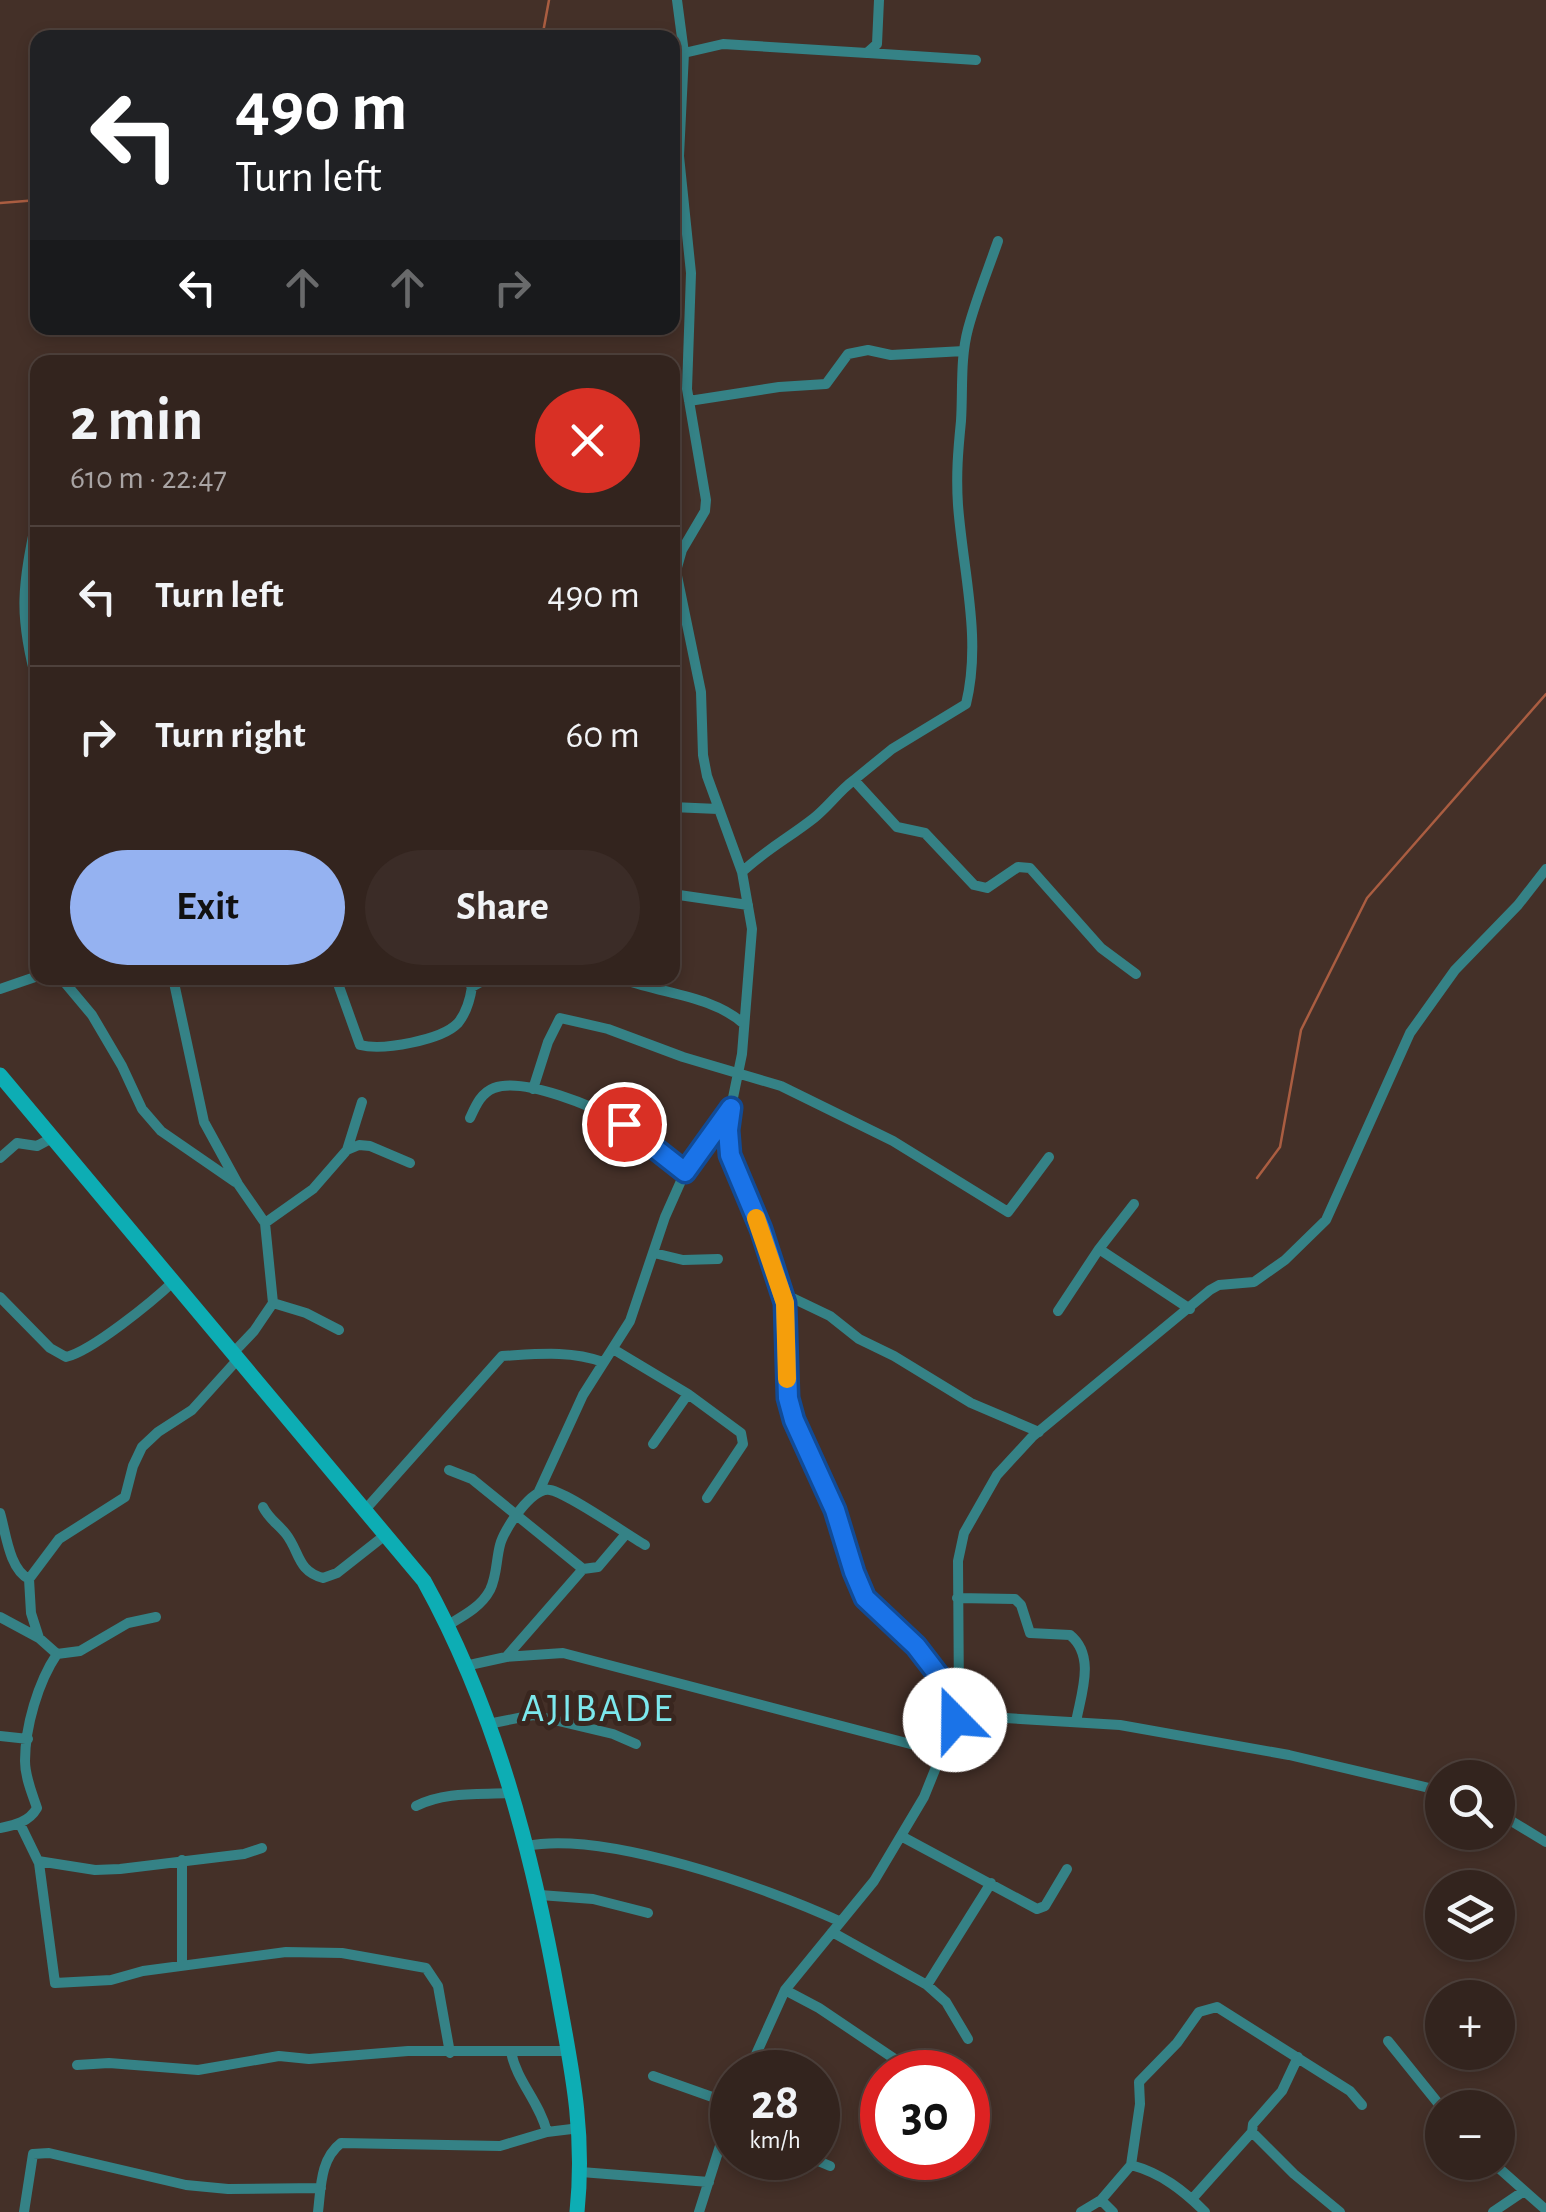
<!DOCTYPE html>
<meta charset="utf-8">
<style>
body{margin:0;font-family:"Alegreya Sans",sans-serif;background:#3b2c27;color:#f1f3f6;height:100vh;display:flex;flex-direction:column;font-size:38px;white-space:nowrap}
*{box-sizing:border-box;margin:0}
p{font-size:32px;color:#a9a4a4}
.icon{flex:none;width:55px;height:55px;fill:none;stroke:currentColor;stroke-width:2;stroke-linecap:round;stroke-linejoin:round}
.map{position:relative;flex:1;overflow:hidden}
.side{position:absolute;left:30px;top:355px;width:650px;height:630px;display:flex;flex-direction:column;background:#33241e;border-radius:20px;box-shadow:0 5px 15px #0003,0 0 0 2px #4e413c}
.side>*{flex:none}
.guide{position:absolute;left:30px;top:30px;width:650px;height:305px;border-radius:20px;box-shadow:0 5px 15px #0003,0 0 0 2px #4e413c;background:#202124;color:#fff;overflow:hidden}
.fabs{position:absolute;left:1425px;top:1760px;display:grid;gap:20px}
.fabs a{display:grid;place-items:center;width:90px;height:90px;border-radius:50%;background:#33241e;box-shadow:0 5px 15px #0003,0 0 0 2px #4e413c;font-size:50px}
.speed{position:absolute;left:710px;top:2050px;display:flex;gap:20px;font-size:50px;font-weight:700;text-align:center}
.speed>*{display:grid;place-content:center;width:130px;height:130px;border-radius:50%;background:#33241e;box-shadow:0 5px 15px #0003,0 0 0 2px #4e413c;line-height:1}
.speed small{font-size:25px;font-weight:400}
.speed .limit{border:15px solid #d22;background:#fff;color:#111}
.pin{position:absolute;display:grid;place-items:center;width:85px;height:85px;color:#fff;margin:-42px;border:5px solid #fff;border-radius:50%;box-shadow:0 2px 10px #0007}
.me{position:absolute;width:110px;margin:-55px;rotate:338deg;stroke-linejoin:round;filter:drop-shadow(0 0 8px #0008)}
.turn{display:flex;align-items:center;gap:35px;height:210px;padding:0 40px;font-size:45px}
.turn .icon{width:130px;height:130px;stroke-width:2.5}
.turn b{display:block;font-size:70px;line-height:85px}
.lanes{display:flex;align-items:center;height:95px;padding:0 40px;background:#0003;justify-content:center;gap:50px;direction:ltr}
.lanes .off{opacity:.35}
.round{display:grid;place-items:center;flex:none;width:105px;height:105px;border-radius:52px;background:#3b2c27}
.summary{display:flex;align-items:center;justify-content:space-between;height:170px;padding:0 40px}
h1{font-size:60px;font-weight:700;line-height:75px}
.button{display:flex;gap:20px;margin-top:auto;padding:20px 40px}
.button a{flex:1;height:115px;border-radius:60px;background:#95b2f1;color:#111;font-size:40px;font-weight:700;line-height:115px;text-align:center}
.button a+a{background:#3b2c27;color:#f1f3f6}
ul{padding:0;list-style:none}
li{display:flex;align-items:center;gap:30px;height:140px;padding:0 40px;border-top:2px solid #4e413c}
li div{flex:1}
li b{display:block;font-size:38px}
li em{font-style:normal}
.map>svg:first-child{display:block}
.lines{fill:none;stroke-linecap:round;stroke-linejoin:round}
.stream{stroke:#aa5d41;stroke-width:2.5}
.minor{stroke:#358286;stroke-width:10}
.secondary{stroke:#0dadb4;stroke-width:15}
.route-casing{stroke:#114b97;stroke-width:25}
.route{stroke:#1a73e8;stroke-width:18}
.slow{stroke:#f59e0b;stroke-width:18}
.labels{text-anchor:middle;stroke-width:10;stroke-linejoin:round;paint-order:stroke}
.quarter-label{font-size:40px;letter-spacing:2.5px;fill:#7ce8ed;stroke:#39261f}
</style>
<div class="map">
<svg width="1546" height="2212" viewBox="0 0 1546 2212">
<rect width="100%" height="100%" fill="#443028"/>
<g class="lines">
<!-- stream -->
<path class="stream" d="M 542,38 L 549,0
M 0,203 L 38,200
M 1257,1178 L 1280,1147 L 1301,1030 L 1367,898 L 1546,694"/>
<!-- minor -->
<path class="minor" d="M 677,0 L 684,53 L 679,156 L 691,273 L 687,389 L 706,500 L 705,511 L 682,550 L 676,571 L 701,692 L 703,755 L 707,776 L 742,872 L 752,929 L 742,1054 L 729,1117 L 730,1155 L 761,1229 L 785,1303 L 788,1398 L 794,1420 L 835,1510 L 853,1573 L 865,1598 L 916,1646 L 959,1702
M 684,53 L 723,44 L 867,53 L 877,44 L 879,0
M 868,53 L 976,60
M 689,401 L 779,387 L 826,384 L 848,354 L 868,350 L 891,355 L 964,351
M 38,511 C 23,585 17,612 38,686
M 854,780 L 892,749 L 966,704 C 982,639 963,572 958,505 C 956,475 958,451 961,421 C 963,390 960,359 968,329 C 976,299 988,270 998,241
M 672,807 L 718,809
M 742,872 C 764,851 790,837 814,818 C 829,806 839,791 854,780 L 897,827 L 925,833 L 974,885 L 987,888 L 1018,867 L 1030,868 L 1101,948 L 1136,974
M 672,894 L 748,905
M 61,978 L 92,1015 L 122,1066 L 142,1109 L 161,1131 L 235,1182
M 173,978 L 204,1122 L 238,1184 L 265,1223 L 273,1303 L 254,1331 L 234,1352
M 336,978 L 360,1045 C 383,1051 442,1040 458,1023 C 467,1012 470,1000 472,987 L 466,978
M 626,980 C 664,994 713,996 744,1024
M 472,987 L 488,978
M 0,989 L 38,976
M 533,1089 L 548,1042 L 560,1018 L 608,1029 L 683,1057 L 781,1086 L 893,1141 L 1008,1212 L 1049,1157
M 470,1118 C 476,1105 481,1093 494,1088 C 524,1077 596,1107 622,1123 C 644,1137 664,1156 685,1172
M 347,1150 L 362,1102
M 0,1158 L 17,1143 L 37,1146 L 52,1138
M 265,1223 L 313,1189 L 347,1150 L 359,1145 L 370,1146 L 410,1163
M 1099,1249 L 1134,1204
M 654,1253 L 683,1260 L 718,1259
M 782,1293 L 830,1316 L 859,1339 L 894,1356 L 971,1403 L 1039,1432
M 0,1297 L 50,1348 L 66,1357 C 92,1351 153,1301 174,1281
M 273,1303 L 306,1313 L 339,1330
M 1058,1311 L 1099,1249 L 1190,1309
M 613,1349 L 688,1394 L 741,1433 L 743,1444 L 707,1498
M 653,1444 L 688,1394
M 449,1470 L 472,1479 L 583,1569 L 507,1656
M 539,1491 L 583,1395 L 630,1321 L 665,1217 L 685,1172 L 730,1109
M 263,1507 C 269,1519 278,1524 286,1534 C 300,1552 297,1571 323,1578 L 337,1573 L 384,1536
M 364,1511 L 502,1356 C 537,1354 570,1350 603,1362
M 0,1513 C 6,1533 9,1569 29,1579
M 583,1569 L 598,1567 L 626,1534
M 957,1598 L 1015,1599 L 1021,1605 L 1030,1633 L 1070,1635 C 1096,1656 1081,1694 1076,1722
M 0,1617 L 39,1638
M 156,1617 L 128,1623 L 80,1651 L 57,1654 L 39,1638 L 31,1613 L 29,1579 L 59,1539 L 125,1497 L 133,1466 L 142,1447 L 158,1432 L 192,1410 L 239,1358
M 448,1625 C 463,1616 481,1607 490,1590 C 497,1576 496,1560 500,1545 C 504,1529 532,1487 550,1490 C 568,1493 626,1534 645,1545
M 465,1666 L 506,1657 L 563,1653 L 941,1752
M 955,1720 L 1005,1718 L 1120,1725 L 1289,1755 L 1442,1791
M 488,1724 L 533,1715 L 613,1734 L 636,1744
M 0,1736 L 28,1739
M 416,1806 C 446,1791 479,1795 512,1793
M 1498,1813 L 1546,1842
M 20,1824 L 39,1863 L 55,1983 L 111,1980 L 143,1971 L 286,1952 L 342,1953 L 426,1968 L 438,1986 L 450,2053
M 0,1828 C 15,1825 29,1822 37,1808 C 32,1793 25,1777 25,1761 C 25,1727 38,1682 57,1654
M 901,1836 L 1037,1909 L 1045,1906 L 1067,1869
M 526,1846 C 605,1830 765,1887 839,1921
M 182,1860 L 182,1966
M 38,1861 L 95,1870 L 120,1869 L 244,1854 L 262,1848
M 540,1895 L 593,1899 L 648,1913
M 832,1932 L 927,1985 L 991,1883
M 927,1985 L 946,2002 L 968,2039
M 785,1990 L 819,2008 L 911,2070
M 1388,2041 L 1442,2108
M 511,2052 C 517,2082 539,2101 547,2132
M 1298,2057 L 1282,2091 L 1253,2124 L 1252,2132 L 1294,2174 L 1340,2212
M 77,2065 L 109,2063 L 198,2070 L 279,2056 L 309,2059 L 408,2051 L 569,2051
M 748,2072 L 785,1990 L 874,1881 L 924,1797 L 955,1720 L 959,1702 L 958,1561 L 964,1533 L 997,1475 L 1032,1437 L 1210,1290 L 1219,1285 L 1254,1282 L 1285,1260 L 1326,1220 L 1410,1033 L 1455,970 L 1518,905 L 1546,869
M 653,2076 L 732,2104
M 811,2158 L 830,2166
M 1492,2162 L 1546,2210
M 1131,2165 L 1140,2104 L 1139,2082 L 1177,2043 L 1199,2012 L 1217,2007 L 1350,2091 L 1362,2105
M 581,2172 L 709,2182
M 1192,2199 L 1252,2132
M 24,2212 L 33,2154 L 49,2153 L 186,2185 L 228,2189 L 321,2188
M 318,2212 C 321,2188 320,2159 341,2143 L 500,2146 L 547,2132 L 580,2128
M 699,2212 L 732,2108
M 1081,2212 L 1101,2200
M 1113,2212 L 1101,2200 L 1131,2165 C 1161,2173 1183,2190 1205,2212
M 1493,2212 L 1524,2191"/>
<!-- secondary -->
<path class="secondary" d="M 0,1075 L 424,1581 C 496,1711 533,1855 559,2000 C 573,2075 585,2135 577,2212"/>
</g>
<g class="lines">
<defs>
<path id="route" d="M 624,1124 L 685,1172 L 731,1108 L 728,1130 L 730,1155 L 761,1229 L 785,1303 L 788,1398 L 794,1420 L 835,1510 L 854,1572 L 865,1598 L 916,1646 L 959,1702 L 955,1720"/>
</defs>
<!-- route casing -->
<use href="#route" class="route-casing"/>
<!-- route -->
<use href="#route" class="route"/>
<!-- slow -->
<path class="slow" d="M 756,1218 L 785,1303 L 787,1379"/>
</g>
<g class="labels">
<!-- quarter labels -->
<g class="quarter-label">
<text x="598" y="1721">AJIBADE</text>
</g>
</g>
</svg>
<div class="fabs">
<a><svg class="icon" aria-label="search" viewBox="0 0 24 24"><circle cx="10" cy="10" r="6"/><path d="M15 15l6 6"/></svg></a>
<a><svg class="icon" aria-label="layers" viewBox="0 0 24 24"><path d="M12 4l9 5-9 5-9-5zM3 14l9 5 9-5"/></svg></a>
<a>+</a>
<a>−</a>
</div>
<div class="speed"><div>28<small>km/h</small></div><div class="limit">30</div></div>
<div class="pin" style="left:624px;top:1124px;background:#d93025"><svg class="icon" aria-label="arrive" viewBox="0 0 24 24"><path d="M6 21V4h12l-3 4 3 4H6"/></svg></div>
<svg class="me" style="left:955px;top:1720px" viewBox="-20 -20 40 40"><circle r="19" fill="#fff"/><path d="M0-13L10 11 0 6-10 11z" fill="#1a73e8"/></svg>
<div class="guide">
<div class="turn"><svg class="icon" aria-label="left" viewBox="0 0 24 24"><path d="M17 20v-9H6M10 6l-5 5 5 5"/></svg><div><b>490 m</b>Turn left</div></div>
<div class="lanes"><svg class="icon" aria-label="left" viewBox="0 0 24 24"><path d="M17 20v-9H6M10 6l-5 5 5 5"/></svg><svg class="icon off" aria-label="ahead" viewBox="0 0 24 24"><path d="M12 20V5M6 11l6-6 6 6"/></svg><svg class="icon off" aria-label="ahead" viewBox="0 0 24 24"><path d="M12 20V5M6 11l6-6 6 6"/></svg><svg class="icon off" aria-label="right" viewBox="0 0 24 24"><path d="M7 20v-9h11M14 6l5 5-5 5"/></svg></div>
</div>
<section class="side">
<div class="summary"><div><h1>2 min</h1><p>610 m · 22:47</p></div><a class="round" style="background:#d93025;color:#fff"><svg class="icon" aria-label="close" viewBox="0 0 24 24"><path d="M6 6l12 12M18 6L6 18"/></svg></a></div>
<ul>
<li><svg class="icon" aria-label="left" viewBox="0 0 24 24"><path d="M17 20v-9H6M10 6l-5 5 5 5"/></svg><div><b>Turn left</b></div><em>490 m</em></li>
<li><svg class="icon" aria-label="right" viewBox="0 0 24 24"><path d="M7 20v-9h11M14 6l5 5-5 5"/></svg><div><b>Turn right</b></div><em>60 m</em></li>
</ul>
<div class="button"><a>Exit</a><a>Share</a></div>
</section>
</div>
